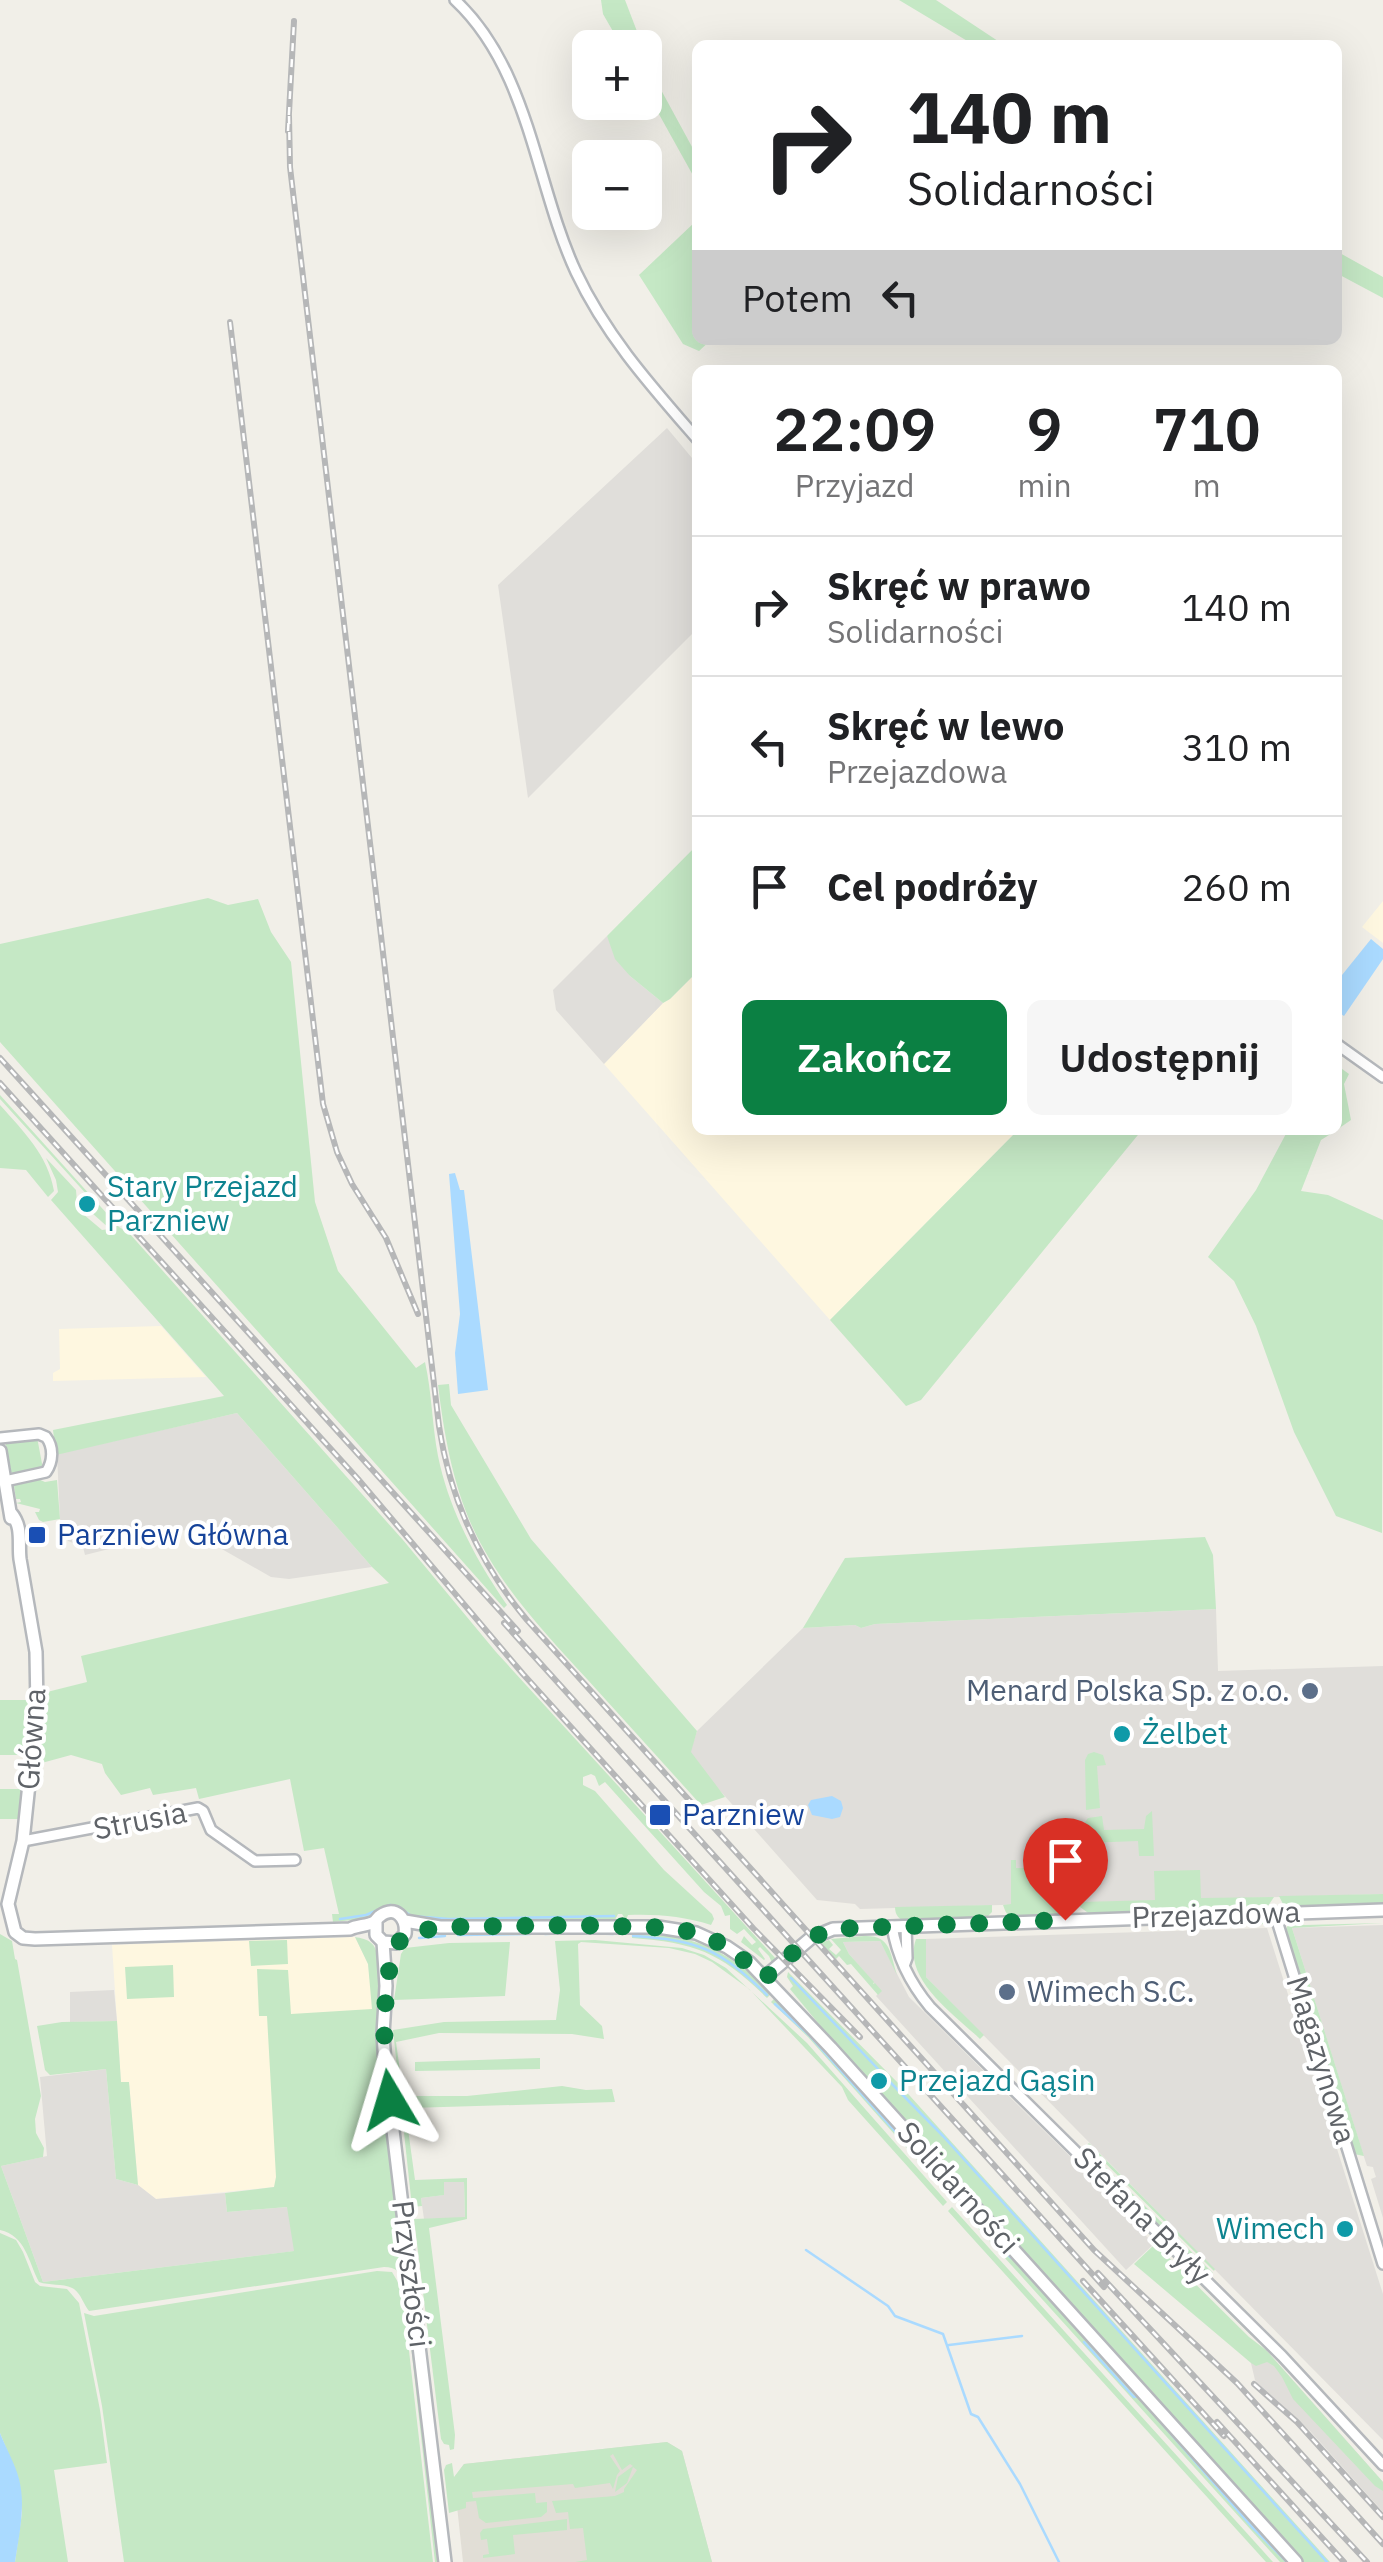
<!DOCTYPE html>
<html lang="pl">
<meta charset="utf-8">
<style>
body{margin:0;font-family:"IBM Plex Sans",sans-serif;background:#f6f6f6;color:#202124;height:100vh;display:flex;flex-direction:column;font-size:38px;white-space:nowrap}
*{box-sizing:border-box;margin:0}
p{font-size:32px;color:#757577}
.icon{flex:none;width:55px;height:55px;fill:none;stroke:currentColor;stroke-width:2;stroke-linecap:round;stroke-linejoin:round}
.map{position:relative;flex:1;overflow:hidden}
.drawer{position:absolute;left:692px;top:365px;width:650px;height:770px;display:flex;flex-direction:column;background:#fff;border-radius:15px;box-shadow:0 10px 40px #0002}
.drawer>*{flex:none}
.hud{position:absolute;left:692px;top:40px;width:650px;height:305px;border-radius:15px;box-shadow:0 10px 40px #0002;background:#fff;color:#202124;overflow:hidden}
.buttons{position:absolute;left:572px;top:30px;display:grid;gap:20px}
.buttons a{display:grid;place-items:center;width:90px;height:90px;border-radius:15px;background:#fff;box-shadow:0 10px 40px #0002;font-size:50px}
.pin{position:absolute;display:grid;place-items:center;width:85px;height:85px;color:#fff;margin:-102px -42px;border-radius:50% 50% 50% 0;rotate:-45deg;box-shadow:0 0 10px #0007}
.pin .icon{rotate:45deg}
.me{position:absolute;width:110px;margin:-55px;rotate:353deg;stroke-linejoin:round;filter:drop-shadow(0 0 8px #0008)}
.turn{display:flex;align-items:center;gap:35px;height:210px;padding:0 50px;font-size:45px}
.turn .icon{width:130px;height:130px;stroke-width:2.5}
.turn b{display:block;font-size:70px;line-height:85px}
.then{display:flex;align-items:center;height:95px;padding:0 50px;background:#0003;gap:20px;font-size:38px}
.eta{display:flex;justify-content:space-evenly;align-items:center;height:170px;text-align:center}
.eta b{font-size:60px;font-weight:600;line-height:70px}
.button{display:flex;gap:20px;margin-top:auto;padding:20px 50px}
.button a{flex:1;height:115px;border-radius:15px;background:#0b8043;color:#fff;font-size:40px;font-weight:600;line-height:115px;text-align:center}
.button a+a{background:#f6f6f6;color:#202124}
ul{padding:0;list-style:none}
li{display:flex;align-items:center;gap:30px;height:140px;padding:0 50px;border-top:2px solid #e0e0e0}
li div{flex:1}
li b{display:block;font-size:38px}
li em{font-style:normal}
.map>svg:first-child{display:block}
.commercial{fill:#fef7e0}
.industrial{fill:#e0deda}
.education{fill:#e1ded6}
.green{fill:#c5e8c5}
.water{fill:#aadaff}
.lines{fill:none;stroke-linecap:round;stroke-linejoin:round}
.stream{stroke:#aadaff;stroke-width:2.5}
.minor-casing{stroke:#b5b8bc;stroke-width:14}
.tertiary-casing{stroke:#b5b8bc;stroke-width:16}
.minor{stroke:#fff;stroke-width:9}
.tertiary{stroke:#fff;stroke-width:11}
.rail-casing{stroke:#b6b7b8;stroke-width:6}
.rail{stroke:#fff;stroke-width:2.5;stroke-dasharray:8;stroke-linecap:butt}
.route{stroke:#0b8043;stroke-width:18;stroke-dasharray:0 32.4}
.culture-dot{fill:#0f9aa8;stroke:#fff;stroke-width:4}
.transit-dot{fill:#1a4fb4;stroke:#fff;stroke-width:4}
.service-dot{fill:#5c6f8a;stroke:#fff;stroke-width:4}
.labels{text-anchor:middle;stroke-width:8;stroke-linejoin:round;paint-order:stroke}
.culture-label{font-size:30px;fill:#0d838f;stroke:#fff;text-anchor:start}
.transit-label{font-size:30px;fill:#164399;stroke:#fff;text-anchor:start}
.service-label{font-size:30px;fill:#4e5e75;stroke:#fff;text-anchor:end}
.street-label{font-size:30px;fill:#5f6368;stroke:#fff}
</style>
<div class="map">
<svg width="1383" height="2562" viewBox="0 0 1383 2562">
<rect width="100%" height="100%" fill="#f1efe8"/>
<!-- commercial -->
<path class="commercial" d="M 1383,901 L 1383,943 L 1362,927 Z
M 697,972 L 698,1130 L 1018,1130 L 830,1320 L 604,1064 L 663,1003 L 670,999 Z
M 161,1326 L 206,1377 L 53,1381 L 53,1373 L 60,1369 L 59,1329 Z
M 355,1937 L 368,1964 L 373,2006 L 371,2015 L 274,2187 L 156,2199 L 138,2185 L 129,2083 L 121,2083 L 112,1945 Z"/>
<!-- industrial -->
<path class="industrial" d="M 667,428 L 697,464 L 697,629 L 528,798 L 498,585 Z
M 607,936 L 630,976 L 663,1003 L 604,1064 L 556,1010 L 553,990 Z
M 237,1413 L 372,1567 L 289,1579 L 271,1577 L 220,1548 L 213,1523 L 85,1555 L 83,1547 L 68,1541 L 60,1519 L 57,1454 Z
M 1216,1609 L 1218,1671 L 1383,1666 L 1383,1894 L 860,1909 L 855,1904 L 817,1900 L 707,1776 L 690,1752 L 697,1731 L 803,1628 L 855,1625 L 861,1628 L 875,1624 Z
M 1383,1925 L 1383,2218 L 1371,2179 L 1376,2177 L 1374,2171 L 1373,2167 L 1367,2166 L 1365,2160 L 1292,1928 Z
M 1267,1928 L 1383,2294 L 1383,2440 L 926,1977 L 925,1939 Z
M 880,1941 L 909,1997 L 1103,2189 L 1116,2206 L 1154,2244 L 1126,2270 L 876,1996 L 881,1991 L 849,1954 L 843,1942 Z
M 114,1990 L 117,2021 L 70,2022 L 70,1992 Z
M 106,2069 L 116,2179 L 138,2185 L 156,2199 L 225,2193 L 227,2212 L 288,2207 L 295,2251 L 43,2282 L 1,2166 L 47,2156 L 40,2077 Z
M 443,2182 L 464,2182 L 465,2218 L 424,2219 L 421,2198 L 443,2195 Z
M 1252,2346 L 1266,2350 L 1383,2482 L 1383,2512 L 1310,2431 L 1262,2390 L 1255,2380 L 1251,2363 Z"/>
<!-- education -->
<path class="education" d="M 667,2442 L 682,2451 L 712,2562 L 463,2562 L 454,2478 L 464,2464 Z"/>
<!-- green -->
<path class="green" d="M 601,0 L 625,0 L 643,47 L 622,47 L 603,14 Z
M 899,0 L 936,0 L 1004,45 L 974,45 Z
M 645,52 L 660,88 L 697,156 L 697,196 L 695,179 L 645,89 Z
M 697,213 L 698,340 L 711,340 L 699,351 L 683,344 L 639,275 L 696,221 Z
M 1338,252 L 1383,277 L 1383,298 L 1338,274 Z
M 697,845 L 697,972 L 670,999 L 663,1003 L 630,976 L 615,959 L 607,936 Z
M 208,898 L 228,905 L 258,899 L 271,932 L 291,962 L 315,1202 L 338,1271 L 416,1368 L 425,1362 C 432,1393 432,1425 438,1456 C 449,1510 476,1560 507,1605 L 504,1608 L 0,1042 L 0,944 Z
M 1338,1066 L 1349,1074 L 1344,1084 L 1351,1120 L 1338,1129 Z
M 0,1095 L 119,1227 L 129,1233 L 403,1540 L 496,1652 L 777,1960 L 772,1963 L 769,1956 L 760,1947 L 758,1949 L 765,1959 L 764,1960 L 741,1942 L 744,1936 L 752,1945 L 756,1942 L 744,1929 L 737,1934 L 730,1929 L 730,1915 L 725,1916 L 721,1906 L 704,1892 L 605,1782 L 599,1786 L 595,1776 L 591,1774 L 583,1777 L 583,1785 L 595,1791 L 664,1870 L 712,1914 L 714,1919 L 711,1925 C 683,1916 657,1914 628,1915 L 626,1920 L 622,1914 L 618,1914 L 615,1920 L 439,1922 L 412,1919 L 401,1911 L 364,1922 L 363,1919 L 333,1922 L 332,1914 L 339,1914 L 324,1848 L 304,1851 L 290,1779 L 199,1799 L 196,1788 L 153,1795 L 150,1788 L 121,1795 L 105,1773 L 102,1764 L 71,1755 L 38,1764 L 43,1693 L 87,1682 L 81,1656 L 389,1583 L 372,1567 L 237,1413 L 56,1455 L 53,1430 L 224,1396 L 51,1200 L 58,1192 L 56,1180 L 46,1158 L 76,1190 L 77,1203 L 83,1214 L 102,1230 L 110,1229 L 92,1213 L 94,1206 L 89,1197 L 0,1099 Z
M 0,1105 C 23,1131 48,1155 54,1191 L 48,1197 L 26,1170 L 0,1168 Z
M 1018,1130 L 1142,1130 L 921,1400 L 906,1406 L 830,1320 Z
M 1288,1130 L 1337,1130 L 1321,1140 L 1301,1191 L 1328,1195 L 1383,1220 L 1382,1533 L 1336,1516 L 1294,1432 L 1256,1326 L 1234,1281 L 1208,1257 L 1256,1190 Z
M 449,1384 L 451,1405 L 531,1539 L 697,1731 L 691,1752 L 725,1797 L 701,1805 C 663,1763 625,1721 587,1679 C 544,1632 499,1585 472,1526 C 452,1481 444,1433 438,1385 Z
M 37,1437 L 43,1469 L 14,1474 L 11,1472 L 5,1441 Z
M 38,1479 L 45,1482 L 57,1480 L 60,1519 L 43,1522 L 39,1520 L 35,1512 L 39,1512 L 40,1509 L 16,1503 L 21,1502 L 20,1499 L 16,1499 L 14,1486 L 17,1483 Z
M 1205,1537 L 1213,1555 L 1216,1609 L 875,1624 L 861,1628 L 855,1625 L 803,1628 L 845,1558 Z
M 0,1700 L 32,1700 L 27,1755 L 0,1755 Z
M 1094,1752 L 1103,1755 L 1106,1765 L 1097,1766 L 1100,1808 L 1086,1810 L 1085,1760 L 1088,1754 Z
M 0,1789 L 24,1789 L 21,1819 L 0,1819 Z
M 1152,1811 L 1154,1856 L 1139,1856 L 1138,1841 L 1086,1843 L 1086,1851 L 1081,1851 L 1080,1843 L 1078,1843 L 1083,1825 L 1088,1818 L 1102,1816 L 1104,1830 L 1144,1829 L 1146,1816 Z
M 1011,1860 L 1016,1860 L 1016,1868 L 1032,1868 L 1033,1871 L 1055,1871 L 1055,1860 L 1061,1860 L 1062,1879 L 1070,1879 C 1070,1888 1074,1903 1068,1911 C 1063,1919 1022,1920 1013,1917 C 1005,1914 1006,1912 1003,1905 L 1011,1904 Z
M 1200,1870 L 1201,1898 L 1274,1897 L 1268,1906 L 1263,1909 L 1091,1915 L 1080,1907 L 1080,1902 L 1155,1900 L 1154,1871 Z
M 1383,1894 L 1383,1906 L 1289,1908 L 1284,1906 L 1279,1896 Z
M 992,1905 L 992,1912 L 985,1919 L 907,1922 C 899,1920 895,1915 895,1907 Z
M 1265,1919 L 1270,1922 L 1266,1924 L 1175,1927 L 1184,1921 Z
M 1383,1923 L 1292,1928 L 1364,2156 L 1354,2154 L 1285,1930 L 1289,1924 L 1305,1925 Z
M 632,1933 C 695,1935 727,1948 771,1994 L 767,1998 C 720,1952 696,1943 632,1938 Z
M 0,1934 L 12,1941 L 15,1959 L 17,1960 L 41,2096 L 35,2119 L 36,2133 L 44,2148 L 43,2157 L 1,2166 L 43,2282 L 294,2251 L 287,2207 L 227,2212 L 225,2193 L 274,2187 L 276,2177 L 267,2016 L 259,2016 L 257,1969 L 288,1970 L 291,2014 L 372,2009 L 368,1964 L 355,1937 C 368,1939 377,1943 377,1958 L 381,1959 L 380,2062 L 378,2063 L 379,2069 L 382,2069 L 393,2162 L 390,2164 L 441,2562 L 435,2562 L 404,2283 C 401,2272 396,2267 384,2267 L 89,2311 C 84,2305 81,2294 74,2289 C 64,2283 50,2286 39,2282 C 28,2261 26,2236 0,2230 Z
M 864,1936 C 891,1935 890,1953 897,1975 L 880,1941 L 843,1942 L 849,1954 L 874,1982 L 873,1984 L 875,1983 L 882,1991 L 878,1995 L 851,1964 L 847,1965 L 839,1956 L 836,1959 L 821,1943 L 829,1940 L 833,1945 L 829,1949 L 836,1955 L 841,1950 L 831,1939 Z
M 916,1939 L 926,1939 L 926,1977 L 984,2035 L 980,2039 C 954,2014 902,1979 916,1939 Z
M 287,1940 L 288,1964 L 251,1966 L 249,1941 Z
M 595,1940 L 682,1948 L 704,1955 L 726,1968 L 807,2043 L 947,2202 L 943,2206 L 848,2100 L 842,2087 L 749,1989 L 712,1962 L 695,1954 L 669,1948 L 581,1942 L 578,1944 L 580,2005 L 602,2026 L 604,2039 L 572,2034 L 439,2033 L 396,2042 L 415,2180 L 467,2178 L 467,2219 L 429,2228 L 455,2435 L 454,2449 L 450,2450 L 449,2445 L 444,2444 L 441,2439 L 414,2219 L 465,2217 L 464,2182 L 444,2182 L 444,2195 L 421,2198 L 422,2206 L 412,2207 L 393,2030 L 444,2022 L 556,2020 L 560,1990 L 555,1941 Z
M 510,1942 L 505,1996 L 394,2000 L 401,1954 L 405,1948 L 449,1943 Z
M 173,1965 L 174,1997 L 127,1999 L 125,1967 Z
M 788,1972 L 901,2086 L 1330,2562 L 1302,2562 L 841,2051 L 790,1989 L 793,1986 L 787,1977 Z
M 775,1998 L 815,2035 L 953,2189 L 951,2198 L 808,2037 L 771,2002 Z
M 117,2021 L 121,2082 L 129,2082 L 138,2185 L 116,2179 L 106,2069 L 50,2075 L 45,2070 L 37,2026 L 62,2022 Z
M 540,2058 L 540,2069 L 415,2071 L 415,2062 Z
M 562,2086 L 586,2090 L 612,2089 L 615,2102 L 410,2108 L 408,2096 L 467,2096 Z
M 1089,2143 L 1215,2269 L 1214,2271 L 1087,2145 Z
M 1085,2147 L 1213,2273 L 1205,2274 L 1083,2153 Z
M 1104,2184 L 1264,2344 L 1251,2335 L 1121,2206 Z
M 961,2202 L 964,2202 L 1290,2562 L 1280,2562 L 956,2204 Z
M 952,2207 L 1273,2562 L 1266,2562 L 965,2230 L 948,2211 Z
M 0,2233 L 16,2240 L 23,2252 L 35,2282 L 40,2286 L 67,2289 L 79,2303 L 100,2410 L 107,2463 L 54,2470 L 68,2562 L 15,2562 L 22,2513 L 18,2477 L 0,2433 Z
M 1155,2244 L 1249,2337 L 1266,2350 L 1383,2482 L 1383,2491 L 1375,2486 L 1293,2399 L 1282,2377 L 1274,2366 L 1267,2362 L 1256,2366 L 1251,2363 L 1134,2264 Z
M 377,2271 L 392,2272 L 402,2289 L 433,2562 L 124,2562 L 102,2406 L 84,2313 L 94,2316 Z
M 667,2442 L 682,2451 L 712,2562 L 575,2562 L 587,2560 L 583,2528 L 570,2529 L 568,2512 L 556,2513 L 552,2501 L 615,2496 L 624,2492 L 624,2489 L 637,2470 L 633,2467 L 627,2483 L 615,2492 L 618,2477 L 633,2466 L 630,2464 L 622,2470 L 613,2454 L 610,2456 L 620,2471 L 617,2475 L 613,2489 L 610,2483 L 575,2488 L 573,2484 L 472,2492 L 473,2498 L 535,2493 L 536,2503 L 547,2502 L 547,2512 L 541,2517 L 486,2523 L 479,2518 L 476,2501 L 466,2502 L 466,2508 L 449,2513 L 444,2470 L 446,2465 L 452,2463 L 454,2477 L 464,2464 Z
M 567,2519 L 567,2530 L 513,2535 L 515,2554 L 483,2558 L 483,2555 L 489,2554 L 487,2539 L 481,2540 L 480,2533 L 483,2529 Z"/>
<!-- water -->
<path class="water" d="M 1371,939 L 1383,949 L 1383,959 L 1344,1016 L 1338,1012 L 1338,980 Z
M 455,1173 L 460,1190 L 464,1190 L 488,1390 L 458,1394 L 455,1353 L 460,1314 L 449,1174 Z
M 832,1796 L 841,1801 L 843,1808 L 840,1817 L 832,1819 L 812,1815 L 808,1805 L 811,1800 Z
M 0,2433 C 6,2448 15,2464 19,2479 C 26,2506 19,2535 15,2562 L 0,2562 Z"/>
<g class="lines">
<!-- stream -->
<path class="stream" d="M 340,1919 L 366,1915 L 390,1905 L 399,1907 L 411,1916 L 449,1919 L 614,1916
M 584,1933 L 613,1934
M 545,1934 L 569,1933
M 458,1935 L 530,1934
M 633,1936 C 698,1940 720,1949 767,1995
M 419,1938 L 445,1936
M 791,1978 L 879,2070
M 775,2004 L 809,2035 L 951,2194
M 890,2082 L 943,2136 L 1327,2562
M 960,2203 L 1011,2258
M 806,2250 L 888,2306 L 895,2316 L 943,2334 L 971,2414 L 978,2417 L 1020,2484 L 1059,2562
M 1084,2342 L 1134,2397 L 1138,2396 L 1252,2527 L 1287,2562
M 949,2345 L 1022,2336"/>
<defs>
<path id="minor" d="M 455,0 C 530,70 535,184 576,272 C 606,336 652,387 698,440
M 1338,1045 L 1383,1077
M 0,1438 L 39,1434 L 46,1437 C 54,1447 53,1462 46,1472 L 5,1481
M 23,1841 L 198,1808 L 203,1811 L 211,1830 L 255,1861 L 295,1860
M 1278,1914 L 1278,1924 L 1383,2264
M 892,1926 C 897,1957 910,1983 930,2007 L 1282,2356 L 1383,2465
M 904,1966 L 907,1958 L 906,1926"/>
<path id="tertiary" d="M 0,1451 L 11,1518
M 11,1513 C 23,1527 18,1543 20,1559 L 36,1652 L 37,1708 L 23,1841 L 8,1904 L 15,1932 L 23,1938 L 35,1939 L 350,1929 C 357,1925 367,1926 374,1922 C 377,1920 378,1917 380,1916 C 396,1904 407,1919 405,1934
M 376,1921 L 376,1935 L 383,1942 L 397,1943 L 405,1934
M 405,1921 L 440,1927 L 658,1927 L 696,1933 L 727,1947 L 749,1962 L 831,2048 L 1296,2562
M 383,1942 L 386,1986 L 383,2034 L 385,2064 L 445,2562
M 765,1977 L 811,1938 L 833,1929 L 1383,1910"/>
</defs>
<!-- minor casing -->
<use href="#minor" class="minor-casing"/>
<!-- tertiary casing -->
<use href="#tertiary" class="tertiary-casing"/>
<!-- minor -->
<use href="#minor" class="minor"/>
<!-- tertiary -->
<use href="#tertiary" class="tertiary"/>
<defs>
<path id="rail" d="M 289,116 L 290,167 L 439,1426 C 450,1499 480,1564 527,1620 L 1094,2250 L 1237,2383 L 1383,2544
M 288,131 L 294,21
M 230,322 L 323,1104 L 337,1152 L 352,1184 L 386,1238 L 418,1314
M 0,1058 L 518,1631
M 0,1083 L 358,1479 L 523,1674 L 753,1928 L 860,2037
M 504,1623 L 1104,2287
M 1098,2273 L 1367,2562
M 1083,2281 L 1224,2436
M 1254,2384 L 1297,2422 L 1383,2517
M 1217,2422 L 1344,2562"/>
</defs>
<!-- rail casing -->
<use href="#rail" class="rail-casing"/>
<!-- rail -->
<use href="#rail" class="rail"/>
</g>
<g class="lines">
<!-- route -->
<path class="route" d="M 390,2100 L 384,2048 L 386,1986 L 394,1948 L 406,1934 L 440,1927 L 577,1925 L 677,1928 L 707,1937 L 728,1947 L 765,1978 L 806,1941 L 830,1929 L 1065,1920"/>
</g>
<!-- markers -->
<g class="culture-dot">
<circle cx="87" cy="1204" r="10"/>
<circle cx="1122" cy="1734" r="10"/>
<circle cx="879" cy="2081" r="10"/>
<circle cx="1345" cy="2229" r="10"/>
</g>
<g class="transit-dot">
<rect x="27" y="1525" width="20" height="20" rx="5"/>
<rect x="648" y="1803" width="24" height="24" rx="5"/>
</g>
<g class="service-dot">
<circle cx="1310" cy="1691" r="10"/>
<circle cx="1007" cy="1992" r="10"/>
</g>
<g class="labels">
<!-- culture labels -->
<g class="culture-label">
<text x="107" y="1197">Stary Przejazd<tspan x="107" dy="34">Parzniew</tspan></text>
<text x="1142" y="1744">Żelbet</text>
<text x="899" y="2091">Przejazd Gąsin</text>
<text x="1325" y="2239" text-anchor="end">Wimech</text>
</g>
<!-- transit labels -->
<g class="transit-label">
<text x="57" y="1545">Parzniew Główna</text>
<text x="682" y="1825">Parzniew</text>
</g>
<!-- service labels -->
<g class="service-label">
<text x="1290" y="1701">Menard Polska Sp. z o.o.</text>
<text x="1027" y="2002" text-anchor="start">Wimech S.C.</text>
</g>
<!-- street labels -->
<g class="street-label">
<text transform="translate(32 1739) rotate(-86)" y="10">Główna</text>
<text transform="translate(140 1821) rotate(-11)" y="10">Strusia</text>
<text transform="translate(1216 1915) rotate(-2)" y="10">Przejazdowa</text>
<text transform="translate(1321 2060) rotate(73)" y="10">Magazynowa</text>
<text transform="translate(958 2188) rotate(48)" y="10">Solidarności</text>
<text transform="translate(1142 2216) rotate(45)" y="10">Stefana Bryły</text>
<text transform="translate(411 2274) rotate(83)" y="10">Przyszłości</text>
</g>
</g>
</svg>
<div class="buttons">
<a>+</a>
<a>−</a>
</div>
<div class="pin" style="left:1065px;top:1920px;background:#d93025"><svg class="icon" aria-label="arrive" viewBox="0 0 24 24"><path d="M6 21V4h12l-3 4 3 4H6"/></svg></div>
<svg class="me" style="left:390px;top:2100px" viewBox="-20 -20 40 40"><path d="M0-17L14 15 0 8-14 15z" fill="#0b8043" stroke="#fff" stroke-width="4"/></svg>
<div class="hud">
<div class="turn"><svg class="icon" aria-label="right" viewBox="0 0 24 24"><path d="M7 20v-9h11M14 6l5 5-5 5"/></svg><div><b>140 m</b>Solidarności</div></div>
<div class="then">Potem<svg class="icon" aria-label="left" viewBox="0 0 24 24"><path d="M17 20v-9H6M10 6l-5 5 5 5"/></svg></div>
</div>
<section class="drawer">
<div class="eta">
<div><b>22:09</b><p>Przyjazd</p></div>
<div><b>9</b><p>min</p></div>
<div><b>710</b><p>m</p></div>
</div>
<ul>
<li><svg class="icon" aria-label="right" viewBox="0 0 24 24"><path d="M7 20v-9h11M14 6l5 5-5 5"/></svg><div><b>Skręć w prawo</b><p>Solidarności</p></div><em>140 m</em></li>
<li><svg class="icon" aria-label="left" viewBox="0 0 24 24"><path d="M17 20v-9H6M10 6l-5 5 5 5"/></svg><div><b>Skręć w lewo</b><p>Przejazdowa</p></div><em>310 m</em></li>
<li><svg class="icon" aria-label="arrive" viewBox="0 0 24 24"><path d="M6 21V4h12l-3 4 3 4H6"/></svg><div><b>Cel podróży</b></div><em>260 m</em></li>
</ul>
<div class="button"><a>Zakończ</a><a>Udostępnij</a></div>
</section>
</div>
